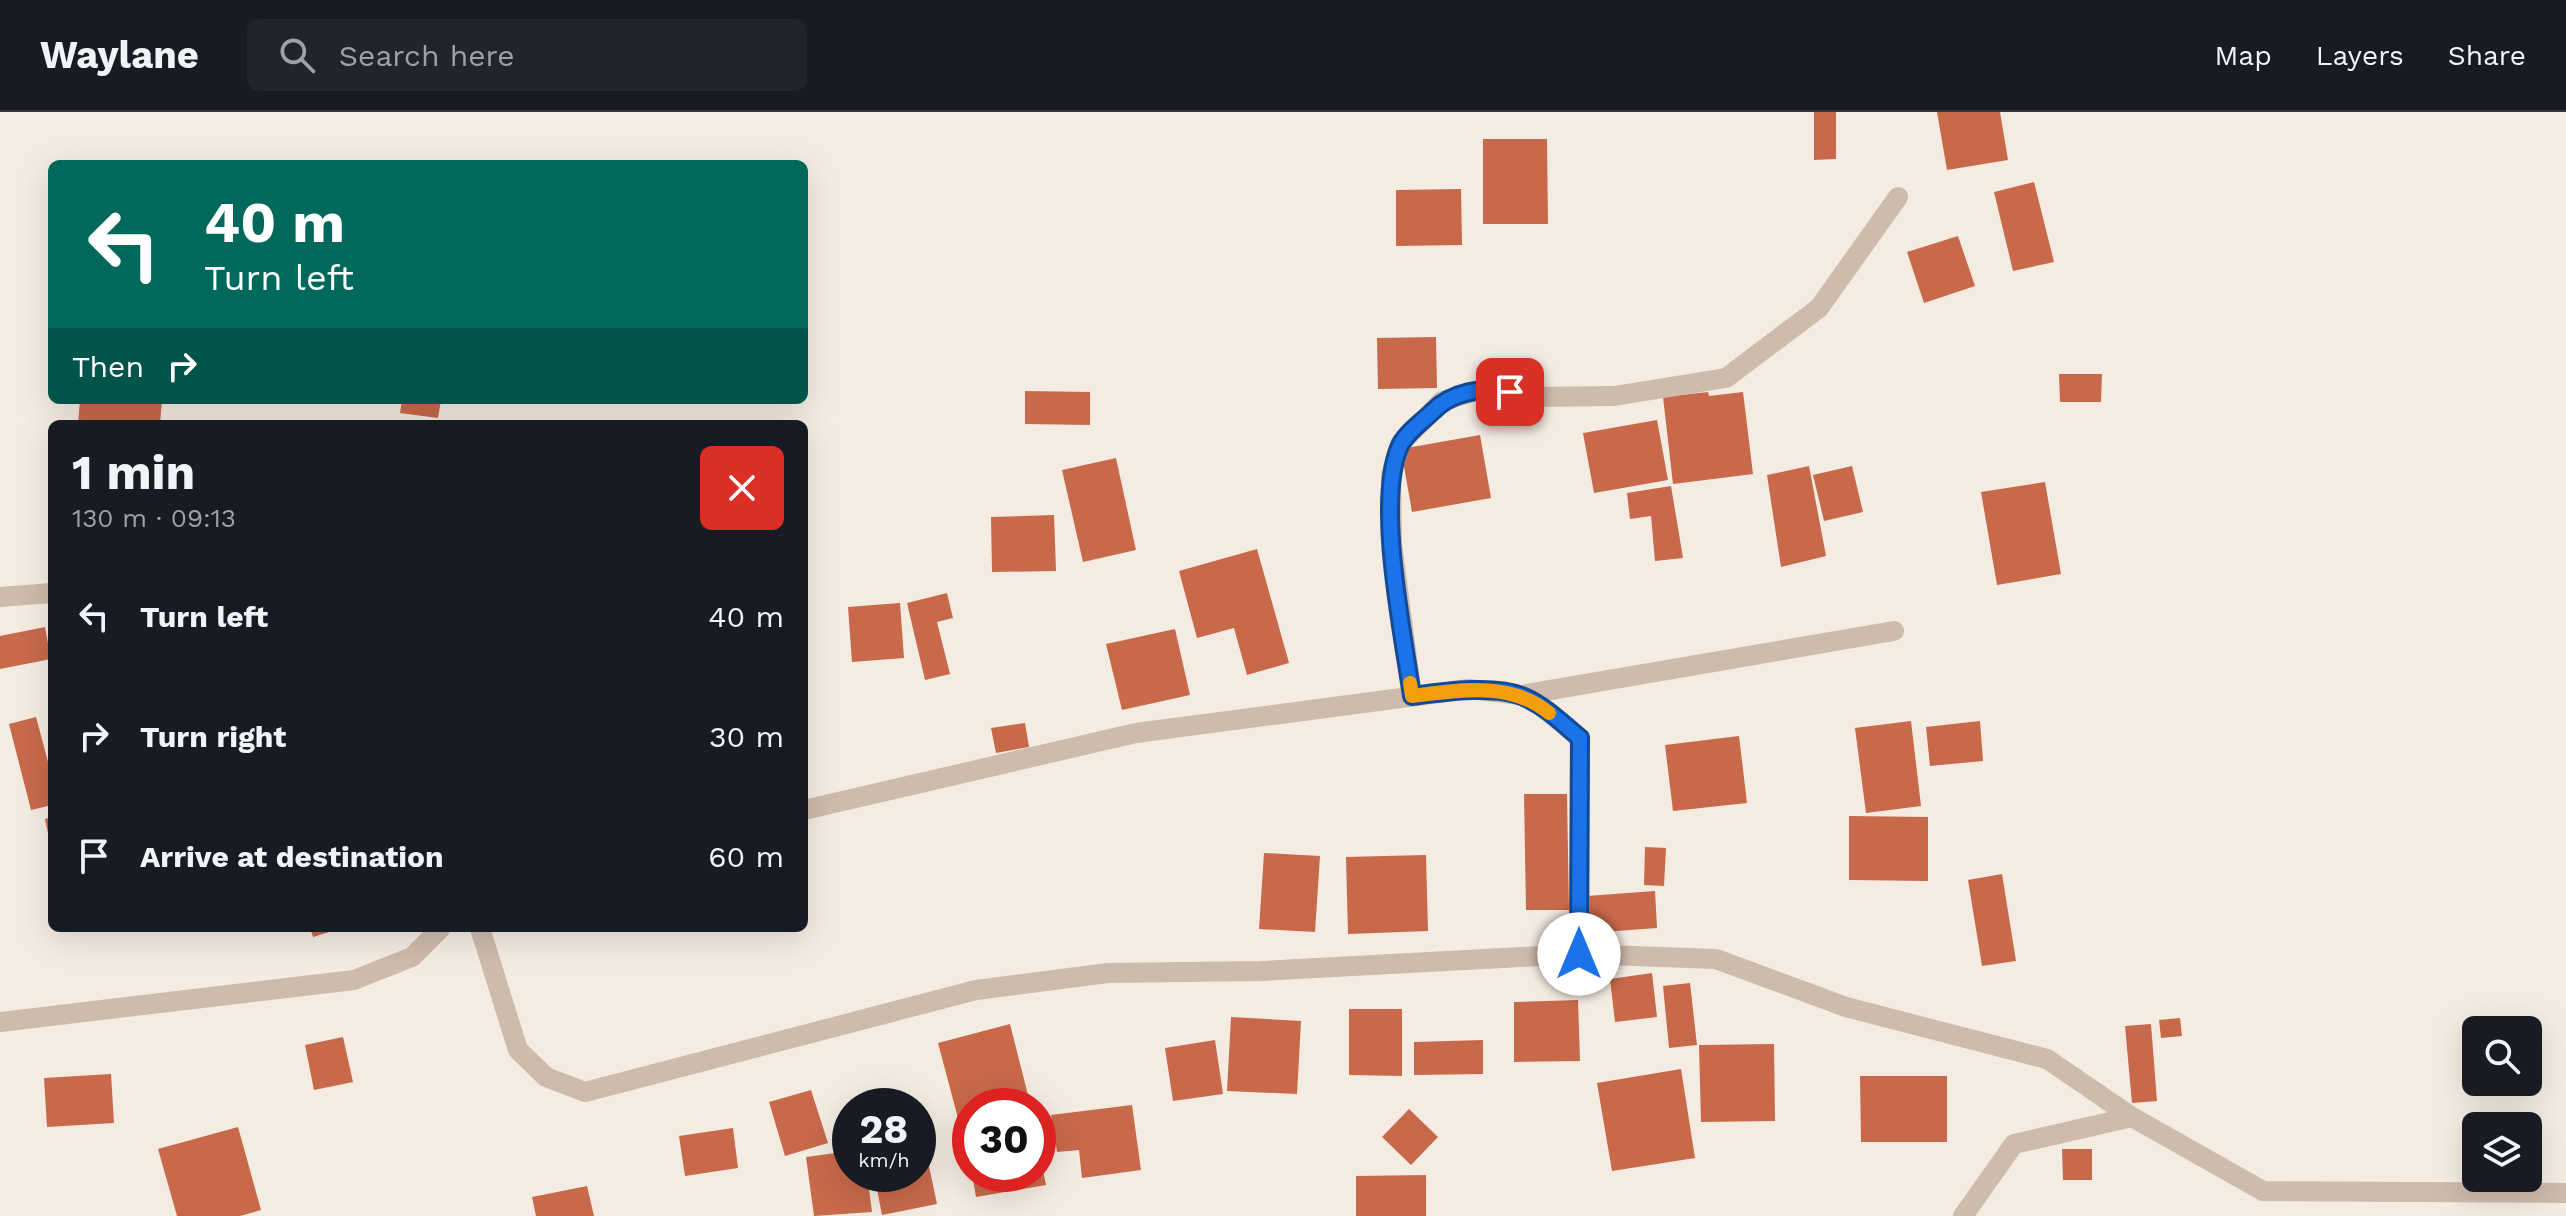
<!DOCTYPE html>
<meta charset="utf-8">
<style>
body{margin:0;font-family:"Work Sans",sans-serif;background:#20242c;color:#f1f3f6;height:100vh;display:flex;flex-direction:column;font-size:30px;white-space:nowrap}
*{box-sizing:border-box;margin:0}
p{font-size:26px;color:#9ea1a6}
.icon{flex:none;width:44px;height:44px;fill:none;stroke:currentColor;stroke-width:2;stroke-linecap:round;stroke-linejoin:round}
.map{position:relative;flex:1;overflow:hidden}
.panel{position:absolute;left:48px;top:308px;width:760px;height:512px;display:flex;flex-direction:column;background:#171b24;border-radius:12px;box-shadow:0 8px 32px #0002}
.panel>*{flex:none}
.guide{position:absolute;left:48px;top:48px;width:760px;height:244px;border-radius:12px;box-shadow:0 8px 32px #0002;background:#00695c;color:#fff;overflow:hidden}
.buttons{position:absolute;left:2462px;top:904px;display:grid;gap:16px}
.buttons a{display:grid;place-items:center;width:80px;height:80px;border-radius:12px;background:#171b24;box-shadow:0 8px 32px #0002;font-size:40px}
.speed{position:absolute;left:832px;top:976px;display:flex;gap:16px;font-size:40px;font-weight:700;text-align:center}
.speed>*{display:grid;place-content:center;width:104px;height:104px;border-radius:50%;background:#171b24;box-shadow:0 8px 32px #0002;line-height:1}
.speed small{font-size:20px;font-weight:400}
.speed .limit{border:12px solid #d22;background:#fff;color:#111}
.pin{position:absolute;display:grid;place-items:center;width:68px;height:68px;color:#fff;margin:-34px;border-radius:16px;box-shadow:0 4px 12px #0006}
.me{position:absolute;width:88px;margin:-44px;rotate:0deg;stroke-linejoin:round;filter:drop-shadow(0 0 6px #0008)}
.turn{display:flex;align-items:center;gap:28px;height:168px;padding:0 24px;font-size:36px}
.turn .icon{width:104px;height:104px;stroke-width:2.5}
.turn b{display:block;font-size:56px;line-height:68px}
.then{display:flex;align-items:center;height:76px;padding:0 24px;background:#0003;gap:16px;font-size:30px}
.round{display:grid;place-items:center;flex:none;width:84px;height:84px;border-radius:12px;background:#20242c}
.summary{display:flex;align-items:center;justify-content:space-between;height:136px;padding:0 24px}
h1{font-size:48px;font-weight:700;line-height:60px}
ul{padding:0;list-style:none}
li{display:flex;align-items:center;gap:24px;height:120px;padding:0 24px}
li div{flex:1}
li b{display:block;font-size:30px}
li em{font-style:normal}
header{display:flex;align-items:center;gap:48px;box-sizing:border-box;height:112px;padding:0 40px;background:#171b24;border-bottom:2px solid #363941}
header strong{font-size:38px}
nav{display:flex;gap:44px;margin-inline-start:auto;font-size:28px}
.search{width:560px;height:72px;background:#20242c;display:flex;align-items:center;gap:20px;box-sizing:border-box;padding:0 28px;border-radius:12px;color:#9ea1a6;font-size:30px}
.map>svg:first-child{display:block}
.building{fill:#c8694b}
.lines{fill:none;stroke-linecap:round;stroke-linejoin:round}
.minor{stroke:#cdbbac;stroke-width:20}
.route-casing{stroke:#114b97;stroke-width:20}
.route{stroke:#1a73e8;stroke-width:14}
.slow{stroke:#f59e0b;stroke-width:14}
</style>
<header>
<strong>Waylane</strong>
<div class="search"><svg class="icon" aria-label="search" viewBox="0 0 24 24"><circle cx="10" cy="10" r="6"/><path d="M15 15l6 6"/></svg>Search here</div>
<nav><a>Map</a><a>Layers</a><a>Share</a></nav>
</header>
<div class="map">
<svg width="2566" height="1104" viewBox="0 0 2566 1104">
<rect width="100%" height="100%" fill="#f4ebe1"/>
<!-- building -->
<path class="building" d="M 1814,0 L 1836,0 L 1836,47 L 1814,48 Z
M 1937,0 L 2000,0 L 2008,48 L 1947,58 Z
M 1483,27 L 1547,27 L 1548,112 L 1483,112 Z
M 2034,70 L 2054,150 L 2013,159 L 1994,80 Z
M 1461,77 L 1462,133 L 1396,134 L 1396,78 Z
M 1958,124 L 1975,174 L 1924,191 L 1907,140 Z
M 1436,225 L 1437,276 L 1378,277 L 1377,226 Z
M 2059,262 L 2102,262 L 2101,290 L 2060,290 Z
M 1025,279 L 1090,280 L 1090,313 L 1025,312 Z
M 1708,280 L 1709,284 L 1743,280 L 1753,362 L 1673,372 L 1663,285 Z
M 80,288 L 162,288 L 160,312 L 78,312 Z
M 402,288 L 441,288 L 438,306 L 400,301 Z
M 1657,308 L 1668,368 L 1594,381 L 1583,321 Z
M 1480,323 L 1491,386 L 1412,400 L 1401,337 Z
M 1116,346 L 1136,438 L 1083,450 L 1062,358 Z
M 1809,354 L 1826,444 L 1781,455 L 1767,363 Z
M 1852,354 L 1863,400 L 1824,409 L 1813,363 Z
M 2045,370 L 2061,462 L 1997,473 L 1981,380 Z
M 1671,374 L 1683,446 L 1655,449 L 1651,404 L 1630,407 L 1627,381 Z
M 1054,403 L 1056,459 L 992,460 L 991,405 Z
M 1257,437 L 1289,551 L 1247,563 L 1234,516 L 1197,526 L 1179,459 Z
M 947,481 L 953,506 L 937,510 L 950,562 L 925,568 L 907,491 Z
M 900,491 L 904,546 L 852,550 L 848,495 Z
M 45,515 L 51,547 L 0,557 L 0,524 Z
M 1175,517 L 1190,583 L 1122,598 L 1106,532 Z
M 36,605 L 50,657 L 52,657 L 52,693 L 31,698 L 9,612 Z
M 1911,609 L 1921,694 L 1866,701 L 1855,616 Z
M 1980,609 L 1983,649 L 1930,654 L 1926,615 Z
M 1025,611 L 1029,635 L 996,641 L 991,616 Z
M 1739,624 L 1747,691 L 1673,699 L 1665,633 Z
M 1524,682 L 1567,682 L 1569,798 L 1526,798 Z
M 1849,704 L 1928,705 L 1928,769 L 1849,768 Z
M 52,705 L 52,736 L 51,736 L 45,707 Z
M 1645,735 L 1666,736 L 1664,774 L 1644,773 Z
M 1264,741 L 1320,744 L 1315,820 L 1259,817 Z
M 1426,743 L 1428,819 L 1348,822 L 1346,745 Z
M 2002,762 L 2016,849 L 1982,854 L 1968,768 Z
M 1655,779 L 1657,816 L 1590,821 L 1587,784 Z
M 310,816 L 339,816 L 339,817 L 313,825 Z
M 1652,861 L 1657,905 L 1615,910 L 1610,867 Z
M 1690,871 L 1697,933 L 1669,936 L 1663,874 Z
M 1578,888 L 1580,949 L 1514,950 L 1514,890 Z
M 1349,897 L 1402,897 L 1402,964 L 1349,963 Z
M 1231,905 L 1301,909 L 1297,982 L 1227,979 Z
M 2180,906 L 2182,924 L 2161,926 L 2159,908 Z
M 1010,912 L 1030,991 L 1020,994 L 970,994 L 970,1007 L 959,1010 L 938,931 Z
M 2151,912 L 2157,989 L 2132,991 L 2125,914 Z
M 343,925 L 353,970 L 314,978 L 305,933 Z
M 1215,928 L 1223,982 L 1173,989 L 1165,936 Z
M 1483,928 L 1483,962 L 1414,963 L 1414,930 Z
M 1774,932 L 1775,1009 L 1701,1010 L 1699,933 Z
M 1681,957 L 1695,1046 L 1612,1059 L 1597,971 Z
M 111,962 L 114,1011 L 47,1015 L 44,966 Z
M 1860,964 L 1947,964 L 1947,1030 L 1861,1030 Z
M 811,978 L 828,1031 L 785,1044 L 769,990 Z
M 1132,993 L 1141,1058 L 1082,1066 L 1079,1038 L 1057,1040 L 1051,1003 Z
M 1409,997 L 1438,1025 L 1411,1053 L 1382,1025 Z
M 970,1012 L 970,1043 L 968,1043 L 963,1013 Z
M 238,1015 L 261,1098 L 240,1104 L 177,1104 L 158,1037 Z
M 733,1016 L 738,1056 L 685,1064 L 679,1024 Z
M 923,1026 L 937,1092 L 882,1103 L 874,1062 L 918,1062 L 918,1027 Z
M 1038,1034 L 1046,1073 L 976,1085 L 972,1062 L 1038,1062 Z
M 2062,1037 L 2092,1037 L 2092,1068 L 2063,1068 Z
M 850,1039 L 850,1062 L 867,1062 L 872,1100 L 814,1104 L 806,1045 Z
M 1426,1063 L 1426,1104 L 1356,1104 L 1356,1064 Z
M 587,1074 L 594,1104 L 536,1104 L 532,1085 Z"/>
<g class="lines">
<!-- minor -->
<path class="minor" d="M 0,485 L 52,481
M 1521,583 L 1542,595 L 1580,626 L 1579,842
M 1412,584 L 1392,432 L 1391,363 L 1400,332 L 1442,289 L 1490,275 L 1530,285 L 1614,284 L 1726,266 L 1819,196 L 1898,85
M 804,698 L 1136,621 L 1469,577 L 1521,583 L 1894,519
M 480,816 L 518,938 L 546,965 L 585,980 L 976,878 L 1108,861 L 1262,859 L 1579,842 L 1716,847 L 1846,895 L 2047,947 L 2132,1005
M 0,910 L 354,868 L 412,845 L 441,816
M 1963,1104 L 2014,1032 L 2132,1005 L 2263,1079 L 2566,1081"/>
</g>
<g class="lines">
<defs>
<path id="route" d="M 1510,280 C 1484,274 1451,280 1432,300 C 1422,310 1404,322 1399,336 C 1376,393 1403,521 1412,584 C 1442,580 1496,572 1524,585 C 1545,594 1562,611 1580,626 L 1579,842"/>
</defs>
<!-- route casing -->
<use href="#route" class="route-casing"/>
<!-- route -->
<use href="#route" class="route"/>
<!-- slow -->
<path class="slow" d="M 1410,571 L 1412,584 C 1458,578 1511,569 1549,601"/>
</g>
</svg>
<div class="buttons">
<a><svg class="icon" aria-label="search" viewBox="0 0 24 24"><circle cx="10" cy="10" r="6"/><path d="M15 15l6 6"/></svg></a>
<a><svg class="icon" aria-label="layers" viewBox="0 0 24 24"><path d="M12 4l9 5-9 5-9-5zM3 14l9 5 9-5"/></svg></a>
</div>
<div class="speed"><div>28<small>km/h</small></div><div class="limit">30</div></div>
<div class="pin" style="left:1510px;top:280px;background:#d93025"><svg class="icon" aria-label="arrive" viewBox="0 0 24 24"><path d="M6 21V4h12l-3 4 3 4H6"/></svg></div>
<svg class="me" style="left:1579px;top:842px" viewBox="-20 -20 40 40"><circle r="19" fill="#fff"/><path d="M0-13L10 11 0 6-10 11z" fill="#1a73e8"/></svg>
<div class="guide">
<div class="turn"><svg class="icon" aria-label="left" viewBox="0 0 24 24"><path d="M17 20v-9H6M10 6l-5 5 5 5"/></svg><div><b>40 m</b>Turn left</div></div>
<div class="then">Then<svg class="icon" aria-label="right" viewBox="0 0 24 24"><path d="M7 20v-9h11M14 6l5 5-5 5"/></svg></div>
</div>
<section class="panel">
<div class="summary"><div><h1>1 min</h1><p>130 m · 09:13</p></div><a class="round" style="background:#d93025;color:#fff"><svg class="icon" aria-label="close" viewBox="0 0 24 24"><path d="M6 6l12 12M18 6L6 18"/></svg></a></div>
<ul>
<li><svg class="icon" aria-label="left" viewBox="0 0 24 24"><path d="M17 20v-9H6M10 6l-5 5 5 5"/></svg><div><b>Turn left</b></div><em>40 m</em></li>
<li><svg class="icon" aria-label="right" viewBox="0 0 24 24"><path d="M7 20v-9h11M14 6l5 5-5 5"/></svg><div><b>Turn right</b></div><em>30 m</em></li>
<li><svg class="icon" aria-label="arrive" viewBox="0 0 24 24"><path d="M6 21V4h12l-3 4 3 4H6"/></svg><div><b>Arrive at destination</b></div><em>60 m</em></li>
</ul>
</section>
</div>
